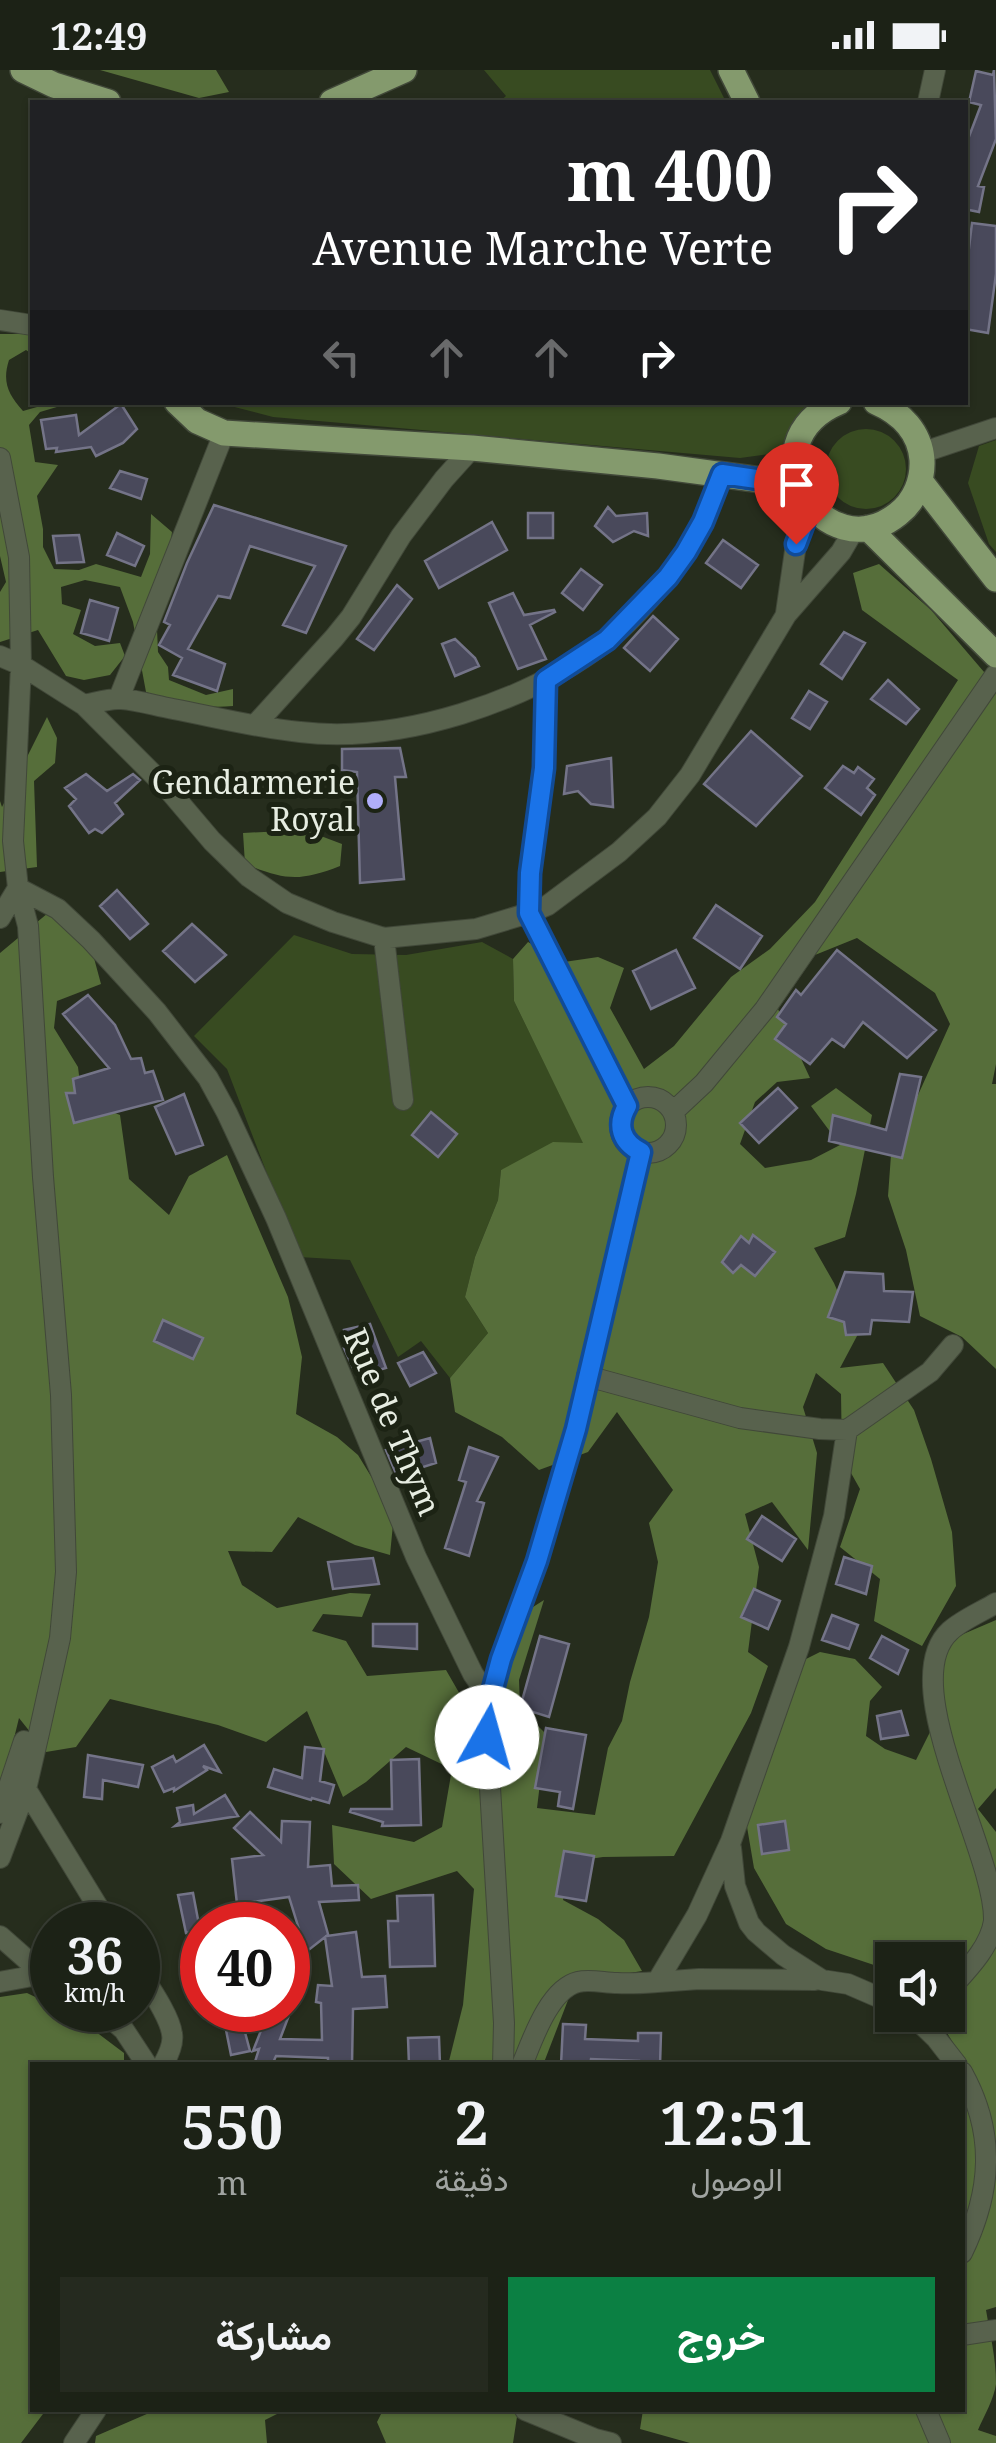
<!DOCTYPE html>
<html lang="ar">
<meta charset="utf-8">
<style>
body{margin:0;font-family:"Noto Serif",Vazirmatn,serif;background:#252a1f;color:#f1f3f6;direction:rtl;height:100vh;display:flex;flex-direction:column;font-size:38px;white-space:nowrap}
*{box-sizing:border-box;margin:0}
p{font-size:32px;color:#a0a4a1}
.icon{flex:none;width:55px;height:55px;fill:none;stroke:currentColor;stroke-width:2;stroke-linecap:round;stroke-linejoin:round}
.map{position:relative;flex:1;overflow:hidden;direction:ltr}
.details{position:absolute;left:30px;top:1992px;width:935px;height:350px;display:flex;flex-direction:column;background:#1c2216;border-radius:0px;box-shadow:0 2px 8px #0004,0 0 0 2px #3a3f35;direction:rtl}
.details>*{flex:none}
.guide{position:absolute;left:30px;top:30px;width:938px;height:305px;border-radius:0px;box-shadow:0 2px 8px #0004,0 0 0 2px #3a3f35;direction:rtl;background:#202124;color:#fff;overflow:hidden}
.fabs{position:absolute;left:875px;top:1872px;display:grid;gap:20px}
.fabs a{display:grid;place-items:center;width:90px;height:90px;border-radius:0px;background:#1c2216;box-shadow:0 2px 8px #0004,0 0 0 2px #3a3f35;font-size:50px}
.speed{position:absolute;left:30px;top:1832px;display:flex;gap:20px;font-size:50px;font-weight:700;text-align:center}
.speed>*{display:grid;place-content:center;width:130px;height:130px;border-radius:50%;background:#1c2216;box-shadow:0 2px 8px #0004,0 0 0 2px #3a3f35;line-height:1}
.speed small{font-size:25px;font-weight:400}
.speed .limit{border:15px solid #d22;background:#fff;color:#111}
.pin{position:absolute;display:grid;place-items:center;width:85px;height:85px;color:#fff;margin:-102px -42px;border-radius:50% 50% 50% 0;rotate:-45deg;box-shadow:0 0 10px #0007}
.pin .icon{rotate:45deg}
.me{position:absolute;width:110px;margin:-55px;rotate:7deg;stroke-linejoin:round;filter:drop-shadow(0 0 8px #0008)}
.turn{display:flex;align-items:center;gap:35px;height:210px;padding:0 30px;font-size:45px}
.turn .icon{width:130px;height:130px;stroke-width:2.5}
.turn b{display:block;font-size:70px;line-height:85px}
.lanes{display:flex;align-items:center;height:95px;padding:0 30px;background:#0003;justify-content:center;gap:50px;direction:ltr}
.lanes .off{opacity:.35}
.eta{display:flex;justify-content:space-evenly;align-items:center;height:170px;text-align:center}
.eta b{font-size:60px;font-weight:700;line-height:70px}
.button{display:flex;gap:20px;margin-top:auto;padding:20px 30px}
.button a{flex:1;height:115px;border-radius:0px;background:#0b8043;color:#fff;font-size:40px;font-weight:700;line-height:115px;text-align:center}
.button a+a{background:#252a1f;color:#f1f3f6}
.status{display:flex;justify-content:space-between;align-items:center;height:70px;padding:0 50px;background:#1c2216;direction:ltr}
.status svg{height:28px;fill:currentColor}
.map>svg:first-child{display:block}
.green{fill:#384b21}
.forest{fill:#566e3a}
.building{fill:#49495b;stroke:#747488;stroke-width:2.5}
.lines{fill:none;stroke-linecap:round;stroke-linejoin:round}
.minor-casing{stroke:#414839;stroke-width:22}
.major-casing{stroke:#414839;stroke-width:28}
.minor{stroke:#58624d;stroke-width:20}
.major{stroke:#849a6d;stroke-width:25}
.route-casing{stroke:#114b97;stroke-width:25}
.route{stroke:#1a73e8;stroke-width:18}
.poi-dot{fill:#b0aefa;stroke:#1c2314;stroke-width:4}
.labels{text-anchor:middle;stroke-width:10;stroke-linejoin:round;paint-order:stroke}
.poi-label{font-size:32px;fill:#e7ede2;stroke:#1c2314;text-anchor:end}
.street-label{font-size:32px;fill:#e7ede2;stroke:#1c2314}
</style>
<div class="status"><b>12:49</b><svg viewBox="0 0 49 12"><path d="M0 12V9h3v3zM5 12V6h3v6zM10 12V3h3v9zM15 12V0h3v12zM26 1h20v11H26zM47 4h2v5h-2z"/></svg></div>
<div class="map">
<svg width="996" height="2373" viewBox="0 0 996 2373">
<rect width="100%" height="100%" fill="#262d1d"/>
<!-- green -->
<path class="green" d="M 484,0 L 710,0 L 726,32 L 499,32 L 506,26 Z
M 219,333 L 809,333 L 777,383 L 740,388 L 273,347 Z
M826 399a40 40 0 1 1 80 0a40 40 0 1 1-80 0Z
M 996,370 L 996,482 L 989,474 L 968,413 L 979,376 Z
M 294,865 L 352,884 L 406,885 L 482,872 L 513,889 L 514,931 L 584,1074 L 501,1100 L 498,1130 L 475,1187 L 465,1227 L 488,1263 L 450,1308 L 421,1271 L 398,1287 L 350,1190 L 299,1187 L 227,999 L 194,966 Z"/>
<!-- forest -->
<path class="forest" d="M 100,0 L 216,0 L 229,22 L 199,28 Z
M 0,264 L 32,264 L 32,284 L 26,280 L 9,290 C 2,312 8,324 23,341 L 51,333 L 67,334 L 40,342 L 29,355 L 35,392 L 58,395 L 37,426 L 43,459 L 43,477 L 54,499 L 79,500 L 96,494 L 141,507 L 150,484 L 151,444 L 172,462 L 162,541 L 157,559 L 158,582 L 168,597 L 169,610 L 206,625 L 233,619 L 233,636 C 204,639 173,633 146,622 L 133,552 L 120,517 L 85,510 L 61,517 L 62,534 L 81,540 L 73,564 L 95,576 L 120,573 L 125,586 L 110,605 L 84,610 L 66,606 L 38,560 L 0,572 L 0,522 L 6,512 L 0,486 Z
M 879,494 L 931,540 L 996,616 L 996,994 L 992,1014 L 996,1014 L 996,1299 L 962,1267 L 920,1246 L 906,1180 L 888,1126 L 891,1085 L 950,954 L 935,923 L 857,868 L 815,885 L 778,939 L 810,1008 L 777,1012 L 755,1032 L 740,1074 L 765,1098 L 811,1090 L 840,1075 L 811,1036 L 836,1018 L 872,1045 L 856,1124 L 845,1167 L 814,1178 L 834,1213 L 857,1266 L 840,1298 L 883,1293 L 914,1340 L 931,1389 L 952,1462 L 956,1516 L 922,1576 L 874,1551 L 880,1509 L 840,1477 L 860,1419 L 842,1387 L 841,1324 L 816,1303 L 803,1337 L 817,1383 L 808,1480 L 772,1432 L 745,1444 L 759,1497 L 748,1582 L 768,1596 L 751,1643 L 674,1786 L 603,1787 L 569,1792 L 563,1830 L 598,1849 L 624,1870 L 642,1901 L 575,1912 L 543,1995 L 448,1995 L 463,1935 L 474,1819 L 457,1801 L 371,1829 L 334,1794 L 332,1755 L 414,1772 L 442,1757 L 452,1699 L 406,1677 L 366,1712 L 343,1727 L 307,1641 L 266,1672 L 218,1655 L 110,1629 L 76,1677 L 46,1682 L 19,1648 L 4,1709 L 0,1713 L 0,883 L 48,843 L 91,877 L 101,914 L 57,931 L 54,958 L 78,997 L 82,1030 L 120,1045 L 129,1109 L 169,1145 L 189,1106 L 227,1085 L 288,1227 L 302,1287 L 296,1344 L 337,1367 L 358,1385 L 394,1444 L 390,1485 L 355,1475 L 298,1447 L 272,1482 L 228,1481 L 242,1515 L 277,1538 L 350,1523 L 371,1524 L 362,1547 L 323,1544 L 312,1561 L 346,1571 L 367,1606 L 446,1600 L 465,1633 L 468,1683 L 499,1611 L 522,1544 L 544,1530 L 519,1610 L 520,1638 L 546,1664 L 537,1738 L 595,1745 L 608,1678 L 622,1651 L 630,1612 L 649,1547 L 658,1492 L 649,1453 L 673,1420 L 617,1342 L 588,1382 L 539,1400 L 502,1367 L 455,1342 L 450,1308 L 488,1263 L 465,1227 L 475,1187 L 498,1130 L 501,1100 L 553,1072 L 583,1073 L 514,931 L 513,889 L 528,872 L 564,892 L 598,887 L 624,898 L 610,938 L 644,999 L 674,976 L 731,907 L 770,879 L 815,832 L 958,610 L 862,540 L 853,503 Z
M 47,647 L 57,668 L 55,693 L 34,711 L 37,797 L 0,802 L 0,731 L 2,737 Z
M 305,760 L 342,774 L 340,796 C 299,812 285,810 245,794 L 243,763 Z
M 996,1550 L 996,1718 L 978,1739 L 996,1762 L 996,2237 L 986,2240 C 990,2264 996,2288 996,2314 C 994,2329 984,2346 978,2360 L 996,2366 L 996,2373 L 690,2373 L 640,2359 L 643,2340 L 962,2340 L 962,2006 L 974,2007 L 936,1945 L 948,1945 L 948,1890 L 892,1890 L 892,1901 L 826,1879 L 786,1854 L 754,1798 L 746,1751 L 804,1590 L 820,1582 L 855,1589 L 882,1617 L 870,1631 L 866,1666 L 885,1679 L 916,1690 L 930,1662 L 940,1583 L 961,1565 Z
M 27,1923 L 52,1935 L 52,1940 L 71,1943 L 124,1983 L 124,1995 L 32,1995 L 32,2340 L 46,2340 L 21,2373 L 0,2373 L 0,1927 Z
M 156,2340 L 285,2340 L 265,2350 L 267,2373 L 95,2373 L 96,2366 Z
M 383,2340 L 518,2340 L 513,2373 L 386,2373 L 377,2352 Z"/>
<!-- building -->
<path class="building" d="M 994,0 L 996,69 L 978,116 L 984,117 L 979,142 L 969,140 L 965,147 L 965,77 L 981,35 L 969,32 L 976,1 L 993,5 Z
M 972,153 L 996,156 L 996,204 L 988,263 L 965,259 L 965,185 L 968,186 Z
M 121,334 L 137,359 L 123,373 L 96,386 L 91,377 L 56,382 L 57,378 L 46,379 L 41,350 L 76,345 L 79,365 Z
M 120,401 L 147,409 L 141,429 L 110,418 Z
M 214,435 L 346,476 L 306,563 L 283,555 L 315,496 L 250,476 L 230,528 L 218,526 L 188,579 L 225,594 L 217,621 L 173,605 L 182,588 L 159,575 L 170,555 L 164,552 L 187,493 Z
M 608,437 L 616,446 L 647,443 L 648,466 L 634,461 L 613,472 L 595,456 Z
M 528,443 L 553,443 L 553,468 L 528,468 Z
M 492,452 L 507,480 L 439,518 L 425,491 Z
M 117,463 L 144,476 L 135,496 L 107,485 Z
M 79,465 L 84,492 L 57,493 L 53,466 Z
M 723,470 L 758,495 L 741,518 L 706,493 Z
M 581,499 L 602,515 L 583,540 L 562,523 Z
M 397,515 L 412,529 L 374,580 L 357,569 Z
M 513,523 L 524,545 L 554,540 L 555,542 L 530,555 L 546,589 L 518,599 L 489,533 Z
M 90,530 L 118,538 L 109,571 L 81,563 Z
M 653,546 L 678,569 L 650,601 L 624,578 Z
M 844,562 L 865,573 L 842,609 L 821,594 Z
M 455,569 L 475,588 L 479,596 L 455,606 L 442,574 Z
M 888,610 L 919,639 L 906,654 L 871,629 Z
M 809,621 L 827,632 L 810,659 L 792,648 Z
M 751,661 L 802,706 L 756,756 L 704,714 Z
M 400,678 L 406,707 L 395,707 L 404,809 L 360,813 L 357,702 L 342,700 L 342,679 Z
M 611,688 L 613,737 L 591,734 L 578,721 L 564,724 L 567,696 Z
M 843,696 L 854,703 L 858,697 L 874,709 L 867,718 L 875,725 L 861,745 L 825,718 Z
M 86,704 L 107,721 L 133,704 L 140,710 L 115,733 L 123,744 L 102,763 L 95,759 L 89,763 L 69,736 L 76,729 L 65,718 Z
M 117,820 L 148,854 L 130,869 L 100,836 Z
M 716,835 L 762,866 L 740,899 L 694,868 Z
M 192,854 L 226,885 L 195,912 L 163,881 Z
M 676,880 L 695,918 L 651,939 L 633,901 Z
M 837,880 L 936,960 L 907,988 L 863,952 L 844,977 L 832,969 L 810,994 L 775,969 L 786,954 L 777,947 L 796,920 L 801,925 Z
M 88,925 L 115,955 L 131,989 L 141,988 L 145,1003 L 153,1001 L 163,1030 L 74,1053 L 66,1023 L 75,1023 L 73,1009 L 109,998 L 63,944 Z
M 900,1004 L 921,1007 L 902,1088 L 829,1071 L 833,1045 L 886,1060 Z
M 778,1018 L 797,1038 L 759,1073 L 740,1053 Z
M 184,1024 L 203,1075 L 176,1084 L 155,1037 Z
M 431,1042 L 457,1064 L 438,1087 L 412,1065 Z
M 753,1165 L 775,1182 L 755,1206 L 741,1195 L 733,1203 L 722,1192 L 741,1166 L 749,1173 Z
M 845,1202 L 883,1204 L 884,1221 L 913,1222 L 909,1252 L 872,1250 L 870,1264 L 846,1265 L 844,1252 L 828,1247 Z
M 163,1250 L 203,1268 L 193,1289 L 154,1271 Z
M 370,1254 L 386,1298 L 362,1305 L 358,1296 L 353,1298 L 344,1278 L 348,1276 L 344,1260 Z
M 423,1282 L 436,1303 L 410,1316 L 398,1293 Z
M 430,1368 L 436,1393 L 407,1402 L 409,1410 L 400,1413 L 386,1380 Z
M 469,1377 L 498,1387 L 477,1431 L 484,1433 L 469,1486 L 445,1478 L 466,1412 L 459,1410 Z
M 762,1446 L 796,1469 L 782,1491 L 747,1469 Z
M 844,1487 L 872,1496 L 866,1524 L 836,1514 Z
M 373,1488 L 379,1514 L 333,1519 L 328,1492 Z
M 754,1519 L 780,1531 L 768,1559 L 741,1547 Z
M 832,1545 L 858,1555 L 849,1579 L 822,1570 Z
M 373,1554 L 417,1554 L 417,1579 L 373,1576 Z
M 540,1566 L 569,1574 L 549,1647 L 520,1638 Z
M 882,1566 L 908,1580 L 898,1604 L 870,1588 Z
M 901,1641 L 908,1665 L 881,1669 L 877,1646 Z
M 546,1658 L 586,1665 L 573,1739 L 558,1736 L 560,1722 L 535,1718 Z
M 204,1675 L 220,1702 L 203,1696 L 207,1700 L 174,1721 L 174,1718 L 164,1722 L 152,1697 L 173,1686 L 176,1692 Z
M 305,1677 L 324,1679 L 320,1711 L 334,1715 L 329,1733 L 312,1728 L 311,1730 L 268,1717 L 274,1699 L 302,1708 Z
M 88,1685 L 143,1695 L 138,1717 L 103,1710 L 102,1729 L 84,1727 Z
M 419,1689 L 421,1755 L 382,1756 L 383,1752 L 350,1742 L 351,1739 L 392,1739 L 391,1690 Z
M 225,1725 L 238,1746 L 175,1756 L 180,1752 L 177,1738 L 193,1735 L 194,1744 Z
M 250,1742 L 281,1772 L 282,1751 L 310,1752 L 308,1797 L 330,1795 L 332,1816 L 358,1815 L 359,1830 L 319,1832 L 328,1864 L 327,1866 L 356,1862 L 362,1907 L 385,1906 L 387,1937 L 353,1939 L 352,1995 L 328,1995 L 328,1988 L 276,1986 L 272,1995 L 254,1995 L 259,1979 L 253,1981 L 269,1940 L 291,1940 L 280,1969 L 322,1970 L 321,1933 L 316,1932 L 318,1915 L 332,1916 L 325,1867 L 306,1882 L 289,1827 L 237,1834 L 232,1789 L 263,1785 L 234,1758 Z
M 785,1751 L 789,1780 L 762,1784 L 758,1755 Z
M 564,1781 L 594,1786 L 586,1831 L 556,1826 Z
M 193,1823 L 200,1860 L 186,1863 L 178,1825 Z
M 433,1825 L 435,1896 L 390,1897 L 388,1851 L 398,1851 L 397,1826 Z
M 222,1940 L 239,1940 L 250,1981 L 231,1985 Z
M 563,1954 L 586,1955 L 585,1969 L 638,1971 L 638,1963 L 661,1963 L 660,1995 L 639,1995 L 639,1991 L 591,1989 L 590,1995 L 561,1995 Z
M 439,1967 L 440,1995 L 409,1995 L 408,1968 Z"/>
<g class="lines">
<defs>
<path id="minor" d="M 928,32 L 935,0
M 0,250 L 32,255
M 921,383 L 996,358
M 0,388 L 19,487 L 21,595 L 13,771 L 18,818 L 28,856 L 43,1107 L 61,1325 L 66,1502 L 60,1568 L 39,1663 L 26,1719 L 0,1788
M 786,543 L 796,474 L 810,437
M 0,586 L 21,595 L 84,635 L 167,718 L 212,771 L 249,807 L 287,833 L 333,852 L 384,868 L 476,859 L 529,843 L 548,835 L 619,782 L 657,747 L 690,705 L 786,545 L 841,482 L 855,458
M 546,610 L 544,698 L 530,803 L 529,843 L 627,1036
M 119,628 L 224,363
M 84,635 C 95,633 109,628 121,629 C 138,630 156,636 173,639 C 215,647 258,658 300,662 C 400,674 528,632 607,571 C 635,548 668,510 687,480 C 702,456 712,430 722,404
M 255,655 L 334,568 L 351,547 L 401,466 L 444,409 L 472,378
M 18,818 L 58,839 L 91,870 L 157,942 L 208,1008 L 227,1043 L 276,1148 L 416,1487 L 473,1604 L 491,1630
M 0,848 L 18,818
M 384,868 L 403,1030
M620 1055a28 28 0 1 1 56 0a28 28 0 1 1-56 0Z
M 673,1042 L 704,1013 L 765,939 L 996,604
M 587,1306 L 740,1348 L 820,1359 L 847,1360 L 930,1302 L 953,1275
M 26,1719 L 109,1855
M 0,1743 L 24,1671
M 731,1778 L 735,1816 L 749,1853 L 756,1862 L 783,1885 L 822,1910 L 848,1914 L 892,1933
M 0,1866 L 43,1904 L 52,1909
M 138,1899 C 148,1915 170,1946 172,1964 C 174,1974 168,1986 163,1995
M 0,1912 L 43,1904
M 657,1912 L 699,1909 L 815,1910
M 948,1921 C 966,1901 990,1878 994,1851 C 996,1782 893,1613 950,1561 C 962,1550 981,1542 996,1533
M 101,1940 L 124,1960 L 147,1995
M 912,1945 L 936,1968 L 957,1995
M 503,1995 L 504,1953 L 487,1667 L 491,1630 L 501,1589 L 537,1491 L 576,1359 L 641,1082
M 522,1995 C 532,1971 549,1919 578,1912 C 590,1909 605,1913 617,1913 C 631,1914 643,1913 657,1912 L 697,1845 L 731,1771 L 799,1577 L 834,1446 L 847,1360
M 962,2002 C 996,2063 992,2121 962,2183
M 962,2265 L 996,2260
M 525,2340 L 595,2369 L 611,2373
M 926,2340 L 940,2373
M 74,2373 L 96,2340"/>
<path id="major" d="M 23,0 L 54,15 L 108,32
M 731,0 L 747,32
M 332,32 L 404,0
M 177,332 L 197,351 L 224,363 L 472,378 L 658,396 L 798,415
M 839,332 C 742,373 824,503 898,444 C 915,431 923,410 922,390 C 920,362 901,343 876,332
M 920,411 L 996,509
M 868,458 L 996,585"/>
</defs>
<!-- minor casing -->
<use href="#minor" class="minor-casing"/>
<!-- major casing -->
<use href="#major" class="major-casing"/>
<!-- minor -->
<use href="#minor" class="minor"/>
<!-- major -->
<use href="#major" class="major"/>
</g>
<g class="lines">
<defs>
<path id="route" d="M 487,1667 L 490,1630 L 501,1589 L 537,1491 L 576,1359 L 641,1082 C 621,1072 616,1055 627,1036 L 529,843 L 530,803 L 544,698 L 546,610 L 607,570 L 668,507 L 686,482 L 703,452 L 722,404 L 798,415 L 810,437 L 796,474"/>
</defs>
<!-- route casing -->
<use href="#route" class="route-casing"/>
<!-- route -->
<use href="#route" class="route"/>
</g>
<!-- markers -->
<circle class="poi-dot" cx="375" cy="731" r="10"/>
<g class="labels">
<!-- poi labels -->
<g class="poi-label">
<text x="355" y="724">Gendarmerie<tspan x="355" dy="37">Royal</tspan></text>
</g>
<!-- street labels -->
<g class="street-label">
<text transform="translate(392 1352) rotate(67)" y="11">Rue de Thym</text>
</g>
</g>
</svg>
<div class="fabs">
<a><svg class="icon" aria-label="sound" viewBox="0 0 24 24"><path d="M4 9h4l5-4v14l-5-4H4zM17 9q2 3 0 6"/></svg></a>
</div>
<div class="speed"><div>36<small>km/h</small></div><div class="limit">40</div></div>
<div class="pin" style="left:796px;top:474px;background:#d93025"><svg class="icon" aria-label="arrive" viewBox="0 0 24 24"><path d="M6 21V4h12l-3 4 3 4H6"/></svg></div>
<svg class="me" style="left:487px;top:1667px" viewBox="-20 -20 40 40"><circle r="19" fill="#fff"/><path d="M0-13L10 11 0 6-10 11z" fill="#1a73e8"/></svg>
<div class="guide">
<div class="turn"><svg class="icon" aria-label="right" viewBox="0 0 24 24"><path d="M7 20v-9h11M14 6l5 5-5 5"/></svg><div><b>400 m</b>Avenue Marche Verte</div></div>
<div class="lanes"><svg class="icon off" aria-label="left" viewBox="0 0 24 24"><path d="M17 20v-9H6M10 6l-5 5 5 5"/></svg><svg class="icon off" aria-label="ahead" viewBox="0 0 24 24"><path d="M12 20V5M6 11l6-6 6 6"/></svg><svg class="icon off" aria-label="ahead" viewBox="0 0 24 24"><path d="M12 20V5M6 11l6-6 6 6"/></svg><svg class="icon" aria-label="right" viewBox="0 0 24 24"><path d="M7 20v-9h11M14 6l5 5-5 5"/></svg></div>
</div>
<section class="details">
<div class="eta">
<div><b>12:51</b><p>الوصول</p></div>
<div><b>2</b><p>دقيقة</p></div>
<div><b>550</b><p>m</p></div>
</div>
<div class="button"><a>خروج</a><a>مشاركة</a></div>
</section>
</div>
